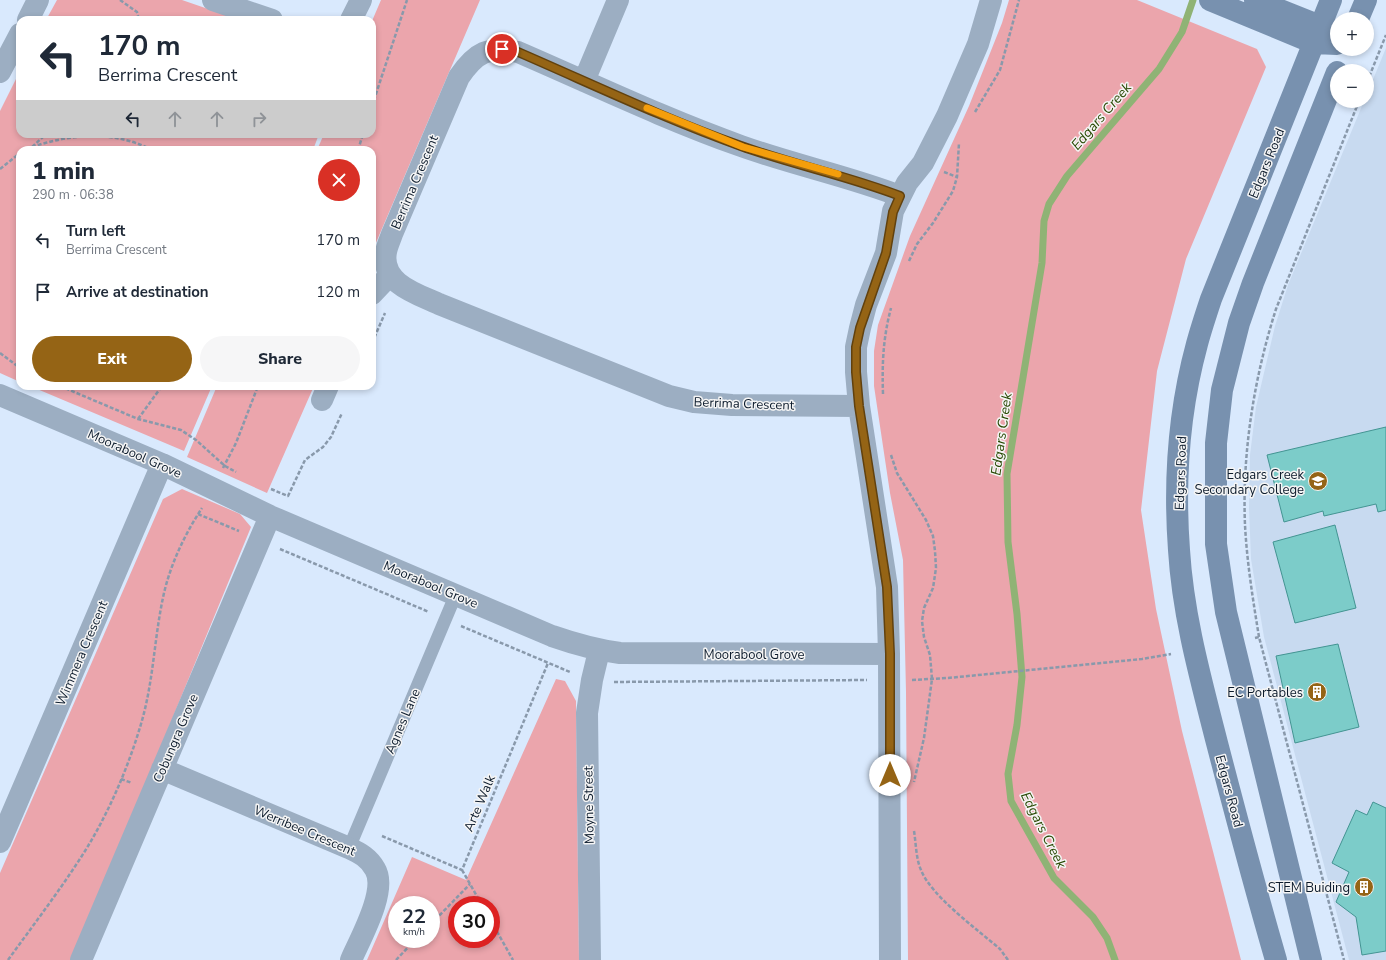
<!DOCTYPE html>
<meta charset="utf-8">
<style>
body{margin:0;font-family:"Nunito Sans",sans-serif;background:#f6f6f7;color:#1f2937;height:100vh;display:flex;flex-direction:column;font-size:15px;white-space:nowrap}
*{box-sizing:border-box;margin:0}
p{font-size:13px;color:#747a83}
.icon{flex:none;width:22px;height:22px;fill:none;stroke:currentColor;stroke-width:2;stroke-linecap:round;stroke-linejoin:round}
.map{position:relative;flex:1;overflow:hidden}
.sheet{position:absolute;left:16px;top:146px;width:360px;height:244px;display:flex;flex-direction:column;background:#fff;border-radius:12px;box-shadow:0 2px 6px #0003}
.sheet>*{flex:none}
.guide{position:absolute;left:16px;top:16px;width:360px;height:122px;border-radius:12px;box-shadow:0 2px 6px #0003;background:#fff;color:#1f2937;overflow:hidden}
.fabs{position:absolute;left:1330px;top:12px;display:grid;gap:8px}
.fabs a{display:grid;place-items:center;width:44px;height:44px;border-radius:50%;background:#fff;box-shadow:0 2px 6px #0003;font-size:20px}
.speed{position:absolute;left:388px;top:896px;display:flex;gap:8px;font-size:20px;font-weight:700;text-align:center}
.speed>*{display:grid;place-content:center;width:52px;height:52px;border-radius:50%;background:#fff;box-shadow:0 2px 6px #0003;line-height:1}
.speed small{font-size:10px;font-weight:400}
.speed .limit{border:6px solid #d22;background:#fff;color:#111}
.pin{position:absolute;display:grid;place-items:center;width:34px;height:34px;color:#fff;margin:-17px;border:2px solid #fff;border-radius:50%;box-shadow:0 1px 4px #0007}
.me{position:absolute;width:44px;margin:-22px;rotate:0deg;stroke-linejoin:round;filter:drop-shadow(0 0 3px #0008)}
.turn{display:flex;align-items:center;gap:14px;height:84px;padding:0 16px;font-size:18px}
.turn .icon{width:52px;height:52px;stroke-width:2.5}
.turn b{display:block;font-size:28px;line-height:34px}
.lanes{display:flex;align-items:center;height:38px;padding:0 16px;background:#0003;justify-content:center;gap:20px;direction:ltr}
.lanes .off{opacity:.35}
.round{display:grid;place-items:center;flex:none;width:42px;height:42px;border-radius:21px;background:#f6f6f7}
.headline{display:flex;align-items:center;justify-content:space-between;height:68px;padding:0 16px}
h1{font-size:24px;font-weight:800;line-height:30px}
.cta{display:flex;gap:8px;margin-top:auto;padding:8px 16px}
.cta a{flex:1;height:46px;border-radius:24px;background:#956415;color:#fff;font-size:16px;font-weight:800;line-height:46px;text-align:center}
.cta a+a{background:#f6f6f7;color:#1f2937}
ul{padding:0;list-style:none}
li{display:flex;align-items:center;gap:12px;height:52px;padding:0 16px}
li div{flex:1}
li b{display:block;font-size:15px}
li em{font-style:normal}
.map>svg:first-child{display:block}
.built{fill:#c8daf0}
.green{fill:#eba5ac;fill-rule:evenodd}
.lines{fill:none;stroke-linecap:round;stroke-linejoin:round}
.stream{stroke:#8fb375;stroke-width:7}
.building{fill:#7cccc9;stroke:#439492}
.path{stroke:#8999ab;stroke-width:2.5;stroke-dasharray:4 2;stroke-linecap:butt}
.lane{stroke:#9caec2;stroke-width:13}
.street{stroke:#9caec2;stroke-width:22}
.secondary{stroke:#7891af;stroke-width:22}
.route-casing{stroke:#61410e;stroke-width:10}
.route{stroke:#956415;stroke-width:7}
.slow{stroke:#f59e0b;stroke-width:7}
.labels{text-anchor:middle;stroke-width:3;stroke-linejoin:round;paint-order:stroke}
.street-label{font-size:13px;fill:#0c1b2c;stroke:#f5f5f5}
.poi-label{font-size:13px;fill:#0c1b2c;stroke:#f5f5f5;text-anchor:end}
.water-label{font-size:14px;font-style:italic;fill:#284803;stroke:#f5f5f5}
</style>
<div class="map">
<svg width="1386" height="960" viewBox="0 0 1386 960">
<rect width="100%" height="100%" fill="#d9e9fd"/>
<!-- built -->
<path class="built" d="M 1386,48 L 1386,960 L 1349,960 L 1264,637 L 1251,559 L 1249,508 L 1250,455 L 1256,407 L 1275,326 L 1288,285 L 1364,101 L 1367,101 L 1367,94 Z"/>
<!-- green -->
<path class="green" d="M 57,0 L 182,0 L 240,20 L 46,20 Z
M 381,0 L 480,0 L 372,252 L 372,150 L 317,150 L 324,134 L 372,134 L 372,21 Z
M 1009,0 L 1137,0 L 1257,49 L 1266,67 L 1186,259 L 1157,371 L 1141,510 L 1156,609 L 1182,731 L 1241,960 L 908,960 L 906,692 L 903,560 L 890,493 L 874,386 L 874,351 L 878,325 L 910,236 L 969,106 L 1002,23 Z
M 20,71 L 20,134 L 319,134 L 313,150 L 20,150 L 20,382 L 0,373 L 0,111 Z
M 30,386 L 212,386 L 184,451 Z
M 217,386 L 314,386 L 267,493 L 187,457 Z
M 182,489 L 240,514 L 251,527 L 73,960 L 0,960 L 0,873 L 163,499 Z
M 556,679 L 565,681 L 576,701 L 579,960 L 367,960 L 412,857 L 466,880 ZM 397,905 L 431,905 L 431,939 L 397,939 ZM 457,905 L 491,905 L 491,939 L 457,939 Z"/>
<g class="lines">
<!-- stream -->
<path class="stream" d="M 1115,960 L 1107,938 L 1093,917 L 1054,878 L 1011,801 L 1008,774 L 1017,725 L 1022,677 L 1017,614 L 1008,542 L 1007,474 L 1042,263 L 1044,221 L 1049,204 L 1067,176 L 1159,69 L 1182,32 L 1193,0"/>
</g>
<!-- building -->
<path class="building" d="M 1386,427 L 1386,510 L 1378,512 L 1376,504 L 1324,516 L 1323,511 L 1284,522 L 1267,455 Z
M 1335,525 L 1356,608 L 1295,623 L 1273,542 Z
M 1338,644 L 1359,727 L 1295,743 L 1276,656 Z
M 1373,802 L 1386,808 L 1386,951 L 1362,955 L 1356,917 L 1336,902 L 1349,872 L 1332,863 L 1356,810 L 1367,815 Z"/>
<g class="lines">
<!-- path -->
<path class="path" d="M 120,0 L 137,12 L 139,20
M 1367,82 L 1386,35
M 372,106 L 407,0
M 975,112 L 1000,70 L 1019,0
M 32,147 C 71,134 114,130 152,150
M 27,150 L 32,147 L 46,134
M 358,150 L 363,134
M 0,169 L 20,153
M 944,172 L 957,177
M 909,261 L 917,244 L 933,223 L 953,191 L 957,177 L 959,143
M 372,343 L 385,313
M 0,353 L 20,368
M 60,386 L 138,419 L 181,430 L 196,440 L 225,466 L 236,472
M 883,394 C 882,364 883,338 891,308
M 138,419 L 162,386
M 891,455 L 897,473 L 926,520 L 933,536 L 935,551 L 936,568 L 933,588 L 924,608 L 922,621 L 924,637 L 930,655 L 932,679 L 924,738 L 914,782
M 223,468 L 236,443 L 258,386
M 271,489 L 288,496 L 305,460 L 323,447 L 331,437 L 342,413
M 198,514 L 239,531
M 280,549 L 429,612
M 461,626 L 570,672
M 1259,637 C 1253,600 1247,563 1245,525 C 1242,453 1254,378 1276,309 L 1359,101
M 1255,638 L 1259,637 L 1344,960
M 912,680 L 948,678 L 1142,659 L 1171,654
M 614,682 L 867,680
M 121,779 L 132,783
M 914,831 C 916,843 916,859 921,870 C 931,896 978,930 1000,949 L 1008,960
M 382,836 L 462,870 L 548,663
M 462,870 L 482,905
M 491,921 L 513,960
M 431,924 L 470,884
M 8,960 C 34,924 61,889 85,851 C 109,812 128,768 141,724 C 154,680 154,637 164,593 C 171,563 185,534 202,508
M 396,960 L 416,939"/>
<!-- lane -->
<path class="lane" d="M 349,848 L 456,594"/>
<!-- street -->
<path class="street" d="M 213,0 L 272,20
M 28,20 L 38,0
M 351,20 L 361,0
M 0,72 L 20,34
M 584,81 L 618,0
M 372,294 L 390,275
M 0,395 L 162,464 L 270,516 L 552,636 C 575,644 596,650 620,653 L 889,654
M 322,400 L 328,386
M 859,406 L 732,405 L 694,402 L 669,396 L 439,304 C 417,294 380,283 386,252 C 387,246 390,240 392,234 L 459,77 C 476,52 488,46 518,52 C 592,84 665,119 741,146 C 794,165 848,176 900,196
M 162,769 L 349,848 C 360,853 369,858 375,869 C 388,890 360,939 351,960
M 0,842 L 162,464
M 81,960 L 270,516
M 590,960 L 587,713 L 592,680 L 599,651
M 890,960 L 889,654 L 887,587 L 859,406 L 856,372 L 856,347 L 860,328 L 866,305 L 886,253 L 893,211 L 907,183 L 923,163 L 947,116 L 978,44 L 991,0"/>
<!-- secondary -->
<path class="secondary" d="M 1210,0 L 1314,43 L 1337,44
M 1255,0 L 1320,26 L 1332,34
M 1358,19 L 1366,0
M 1276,960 C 1255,888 1236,816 1217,743 C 1201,680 1183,616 1179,550 C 1174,482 1179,410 1197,344 C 1201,329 1206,314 1211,299 L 1331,0
M 1311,960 L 1226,612 L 1216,544 L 1216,443 L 1222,390 L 1239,323 L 1253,283 L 1337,72"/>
</g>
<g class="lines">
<defs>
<path id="route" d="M 502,49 L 518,52 C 592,84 665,119 741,146 C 794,165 848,176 900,196 L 893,212 L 886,253 L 860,328 L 856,347 L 856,372 L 859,406 L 887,587 L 890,654 L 890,775"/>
</defs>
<!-- route casing -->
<use href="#route" class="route-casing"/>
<!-- route -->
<use href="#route" class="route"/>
<!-- slow -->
<path class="slow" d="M 647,108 L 743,147 L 838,174"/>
</g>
<!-- icons -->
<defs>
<symbol id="school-disc" viewBox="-11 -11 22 22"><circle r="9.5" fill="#956415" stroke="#f5f5f5"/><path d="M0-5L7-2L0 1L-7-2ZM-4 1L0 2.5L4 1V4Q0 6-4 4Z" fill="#fff"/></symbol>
<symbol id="building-disc" viewBox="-11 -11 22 22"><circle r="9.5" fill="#956415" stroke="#f5f5f5"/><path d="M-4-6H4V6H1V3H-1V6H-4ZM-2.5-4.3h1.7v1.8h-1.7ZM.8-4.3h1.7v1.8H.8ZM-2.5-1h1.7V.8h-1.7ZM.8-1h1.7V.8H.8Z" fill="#fff"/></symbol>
</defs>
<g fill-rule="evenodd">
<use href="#school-disc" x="1307" y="470" width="22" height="22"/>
<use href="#building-disc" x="1306" y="681" width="22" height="22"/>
<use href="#building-disc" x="1353" y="876" width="22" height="22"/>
</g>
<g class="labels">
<!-- street labels -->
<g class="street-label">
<text transform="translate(1266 163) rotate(-68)" y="5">Edgars Road</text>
<text transform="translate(414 182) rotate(-67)" y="5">Berrima Crescent</text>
<text transform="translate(744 403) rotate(2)" y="5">Berrima Crescent</text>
<text transform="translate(135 453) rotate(24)" y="5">Moorabool Grove</text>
<text transform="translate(1180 473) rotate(-88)" y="5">Edgars Road</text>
<text transform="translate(431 584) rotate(23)" y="5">Moorabool Grove</text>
<text transform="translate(81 653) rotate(-67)" y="5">Wimmera Crescent</text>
<text x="754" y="659">Moorabool Grove</text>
<text transform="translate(402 721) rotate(-67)" y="5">Agnes Lane</text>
<text transform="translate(175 738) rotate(-67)" y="5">Cobungra Grove</text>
<text transform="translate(1230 791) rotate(75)" y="5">Edgars Road</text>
<text transform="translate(479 803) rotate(-67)" y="5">Arte Walk</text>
<text transform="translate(588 805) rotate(-91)" y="5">Moyne Street</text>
<text transform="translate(305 830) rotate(23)" y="5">Werribee Crescent</text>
</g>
<!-- poi labels -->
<g class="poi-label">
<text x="1304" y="479">Edgars Creek<tspan x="1304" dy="15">Secondary College</tspan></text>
<text x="1303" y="697">EC Portables</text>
<text x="1350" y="892">STEM Buiding</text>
</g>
<!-- water labels -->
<g class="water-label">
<text transform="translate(1101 116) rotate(-49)" y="5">Edgars Creek</text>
<text transform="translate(1001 434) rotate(-82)" y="5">Edgars Creek</text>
<text transform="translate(1044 830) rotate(63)" y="5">Edgars Creek</text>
</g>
</g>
</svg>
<div class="fabs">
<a>+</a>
<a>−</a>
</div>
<div class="speed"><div>22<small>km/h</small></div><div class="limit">30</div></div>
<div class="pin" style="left:502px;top:49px;background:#d93025"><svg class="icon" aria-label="arrive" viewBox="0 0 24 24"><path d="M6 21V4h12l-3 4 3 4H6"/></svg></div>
<svg class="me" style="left:890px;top:775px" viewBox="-20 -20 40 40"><circle r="19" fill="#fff"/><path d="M0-13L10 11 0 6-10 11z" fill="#956415"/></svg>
<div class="guide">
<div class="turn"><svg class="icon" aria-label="left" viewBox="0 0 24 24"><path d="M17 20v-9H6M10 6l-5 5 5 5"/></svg><div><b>170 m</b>Berrima Crescent</div></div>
<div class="lanes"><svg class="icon" aria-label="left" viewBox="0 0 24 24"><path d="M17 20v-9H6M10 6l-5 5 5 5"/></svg><svg class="icon off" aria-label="ahead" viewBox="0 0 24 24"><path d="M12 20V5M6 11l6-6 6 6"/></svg><svg class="icon off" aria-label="ahead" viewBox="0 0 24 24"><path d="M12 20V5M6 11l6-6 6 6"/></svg><svg class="icon off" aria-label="right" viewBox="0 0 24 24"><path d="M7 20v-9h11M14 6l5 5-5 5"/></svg></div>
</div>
<section class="sheet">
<div class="headline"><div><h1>1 min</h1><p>290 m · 06:38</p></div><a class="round" style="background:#d93025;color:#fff"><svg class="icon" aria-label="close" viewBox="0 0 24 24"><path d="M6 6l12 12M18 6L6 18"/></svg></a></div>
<ul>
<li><svg class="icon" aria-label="left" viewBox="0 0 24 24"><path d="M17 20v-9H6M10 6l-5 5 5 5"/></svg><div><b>Turn left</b><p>Berrima Crescent</p></div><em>170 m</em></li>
<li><svg class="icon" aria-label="arrive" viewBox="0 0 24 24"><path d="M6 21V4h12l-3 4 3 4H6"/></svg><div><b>Arrive at destination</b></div><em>120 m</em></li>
</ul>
<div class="cta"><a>Exit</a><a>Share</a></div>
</section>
</div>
